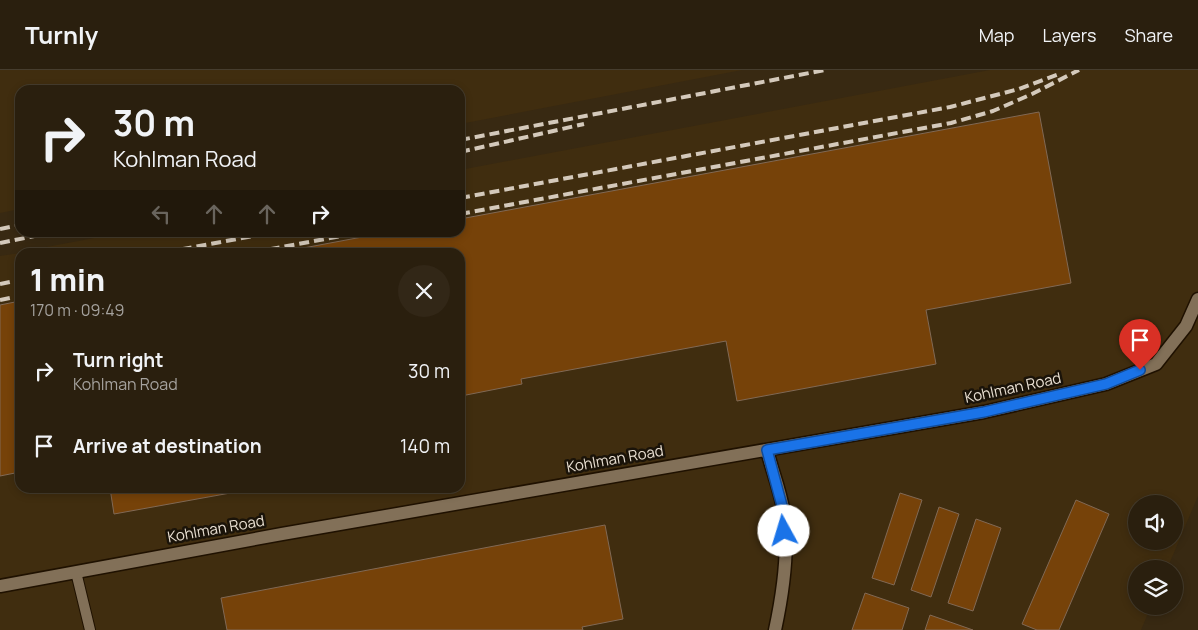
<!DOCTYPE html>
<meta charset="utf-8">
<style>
body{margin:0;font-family:Manrope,sans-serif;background:#322717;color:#f1f3f6;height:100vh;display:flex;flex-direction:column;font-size:19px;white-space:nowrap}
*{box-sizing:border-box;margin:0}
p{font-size:16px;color:#a5a29e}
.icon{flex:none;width:28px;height:28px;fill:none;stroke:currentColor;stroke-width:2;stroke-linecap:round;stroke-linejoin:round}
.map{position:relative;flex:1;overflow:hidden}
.details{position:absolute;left:15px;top:178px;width:450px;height:245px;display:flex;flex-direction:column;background:#2a1f0e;border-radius:15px;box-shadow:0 2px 8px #0003,0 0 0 1px #463d2e}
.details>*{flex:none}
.guide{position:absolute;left:15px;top:15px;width:450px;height:152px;border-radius:15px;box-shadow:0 2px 8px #0003,0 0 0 1px #463d2e;background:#2a1f0e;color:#f1f3f6;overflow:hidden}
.fabs{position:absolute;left:1128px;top:425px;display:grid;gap:10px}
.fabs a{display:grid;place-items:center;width:55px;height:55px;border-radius:50%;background:#2a1f0e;box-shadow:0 2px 8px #0003,0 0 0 1px #463d2e;font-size:25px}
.pin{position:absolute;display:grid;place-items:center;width:42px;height:42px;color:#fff;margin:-51px -21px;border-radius:50% 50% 50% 0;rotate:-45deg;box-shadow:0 0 5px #0007}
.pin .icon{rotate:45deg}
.me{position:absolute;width:55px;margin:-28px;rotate:354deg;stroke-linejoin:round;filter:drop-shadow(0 0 4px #0008)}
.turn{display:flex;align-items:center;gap:18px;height:105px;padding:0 15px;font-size:22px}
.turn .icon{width:65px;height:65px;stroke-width:2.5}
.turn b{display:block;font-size:35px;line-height:42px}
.lanes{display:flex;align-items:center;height:48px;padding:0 15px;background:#0003;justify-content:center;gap:25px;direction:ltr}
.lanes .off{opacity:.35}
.round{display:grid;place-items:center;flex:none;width:52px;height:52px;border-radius:26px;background:#322717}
.summary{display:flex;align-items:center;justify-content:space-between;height:85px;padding:0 15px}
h1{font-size:30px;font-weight:800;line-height:38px}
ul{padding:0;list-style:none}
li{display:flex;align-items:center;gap:15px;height:75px;padding:0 15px}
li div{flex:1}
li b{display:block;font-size:19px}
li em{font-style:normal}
header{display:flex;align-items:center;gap:30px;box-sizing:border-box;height:70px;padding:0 25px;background:#2a1f0e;border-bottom:1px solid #463d2e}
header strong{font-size:24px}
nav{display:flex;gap:28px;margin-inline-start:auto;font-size:18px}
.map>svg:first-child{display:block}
.built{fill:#402d0f;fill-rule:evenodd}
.building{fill:#764209;stroke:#816955}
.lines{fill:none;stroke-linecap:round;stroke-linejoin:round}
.lane-casing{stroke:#1f1100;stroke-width:12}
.street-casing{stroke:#1f1100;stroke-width:15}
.lane{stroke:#827058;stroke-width:10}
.street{stroke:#827058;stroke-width:12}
.rail{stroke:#d4c9bb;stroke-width:4;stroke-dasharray:10 5;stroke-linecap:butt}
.route-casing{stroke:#114b97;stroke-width:12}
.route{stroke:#1a73e8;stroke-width:9}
.labels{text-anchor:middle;stroke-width:5;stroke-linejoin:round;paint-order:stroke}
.street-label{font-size:15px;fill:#e9dfd2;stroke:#1a1309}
</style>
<header>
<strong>Turnly</strong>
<nav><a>Map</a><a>Layers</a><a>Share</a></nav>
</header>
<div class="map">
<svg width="1198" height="560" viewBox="0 0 1198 560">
<rect width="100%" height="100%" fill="#382912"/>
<!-- built -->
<path class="built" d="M 0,0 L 742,0 L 460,54 L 460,20 L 20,20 L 20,139 L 0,143 Z
M 990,0 L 1198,0 L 1198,426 L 1167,499 L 1136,499 L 1136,536 L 1151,536 L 1141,560 L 0,560 L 0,186 L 20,183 L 20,418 L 460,418 L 460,182 L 20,182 L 126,162 L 460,162 L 460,100 ZM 1136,434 L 1174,434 L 1174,471 L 1136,471 Z"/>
<!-- building -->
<path class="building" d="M 1039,42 L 1071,213 L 926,240 L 936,294 L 737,331 L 726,271 L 521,309 L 522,314 L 461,326 L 460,182 L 282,182 L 389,162 L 460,162 L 460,149 Z
M 20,231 L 20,402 L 0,406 L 0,235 Z
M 110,418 L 247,418 L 247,420 L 114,444 Z
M 900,423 L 922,430 L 894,515 L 872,508 Z
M 1076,430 L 1109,444 L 1059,560 L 1037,560 L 1022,554 Z
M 939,437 L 959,444 L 931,527 L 911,520 Z
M 976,449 L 1001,458 L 973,541 L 948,533 Z
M 605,455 L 623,549 L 582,557 L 583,560 L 227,560 L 221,528 Z
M 865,523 L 909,538 L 902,560 L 852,560 Z
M 930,545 L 973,560 L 925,560 Z"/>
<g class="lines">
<defs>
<path id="lane" d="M 76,502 L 90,560"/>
<path id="street" d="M 767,380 C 772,401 781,422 784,444 C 789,481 783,523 775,560
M 0,516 L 282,464 L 984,342 L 1106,314 L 1156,294 L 1186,256 L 1198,229"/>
</defs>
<!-- lane casing -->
<use href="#lane" class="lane-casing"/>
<!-- street casing -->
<use href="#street" class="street-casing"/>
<!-- lane -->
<use href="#lane" class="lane"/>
<!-- street -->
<use href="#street" class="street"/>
<!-- rail -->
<path class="rail" d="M 460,70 L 825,0
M 460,82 L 584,54
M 460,128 L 950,37 L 1019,19 L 1059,4
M 460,144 L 951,53 L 993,41 L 1032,24 L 1079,0
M 0,159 L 20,155
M 0,173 L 55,162
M 167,182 L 275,162
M 255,182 L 363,162
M 0,214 L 20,210
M 0,230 L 20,226"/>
</g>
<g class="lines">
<defs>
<path id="route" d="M 784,461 L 784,443 L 767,380 L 984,342 L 1106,314 L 1140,300"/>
</defs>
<!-- route casing -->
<use href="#route" class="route-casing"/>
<!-- route -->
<use href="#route" class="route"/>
</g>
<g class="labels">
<!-- street labels -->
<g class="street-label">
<text transform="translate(1013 318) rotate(-12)" y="5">Kohlman Road</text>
<text transform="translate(615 389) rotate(-10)" y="5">Kohlman Road</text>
<text transform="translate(216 459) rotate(-10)" y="5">Kohlman Road</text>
</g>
</g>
</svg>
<div class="fabs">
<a><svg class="icon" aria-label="sound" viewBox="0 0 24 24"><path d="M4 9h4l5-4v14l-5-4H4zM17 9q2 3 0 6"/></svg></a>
<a><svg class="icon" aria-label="layers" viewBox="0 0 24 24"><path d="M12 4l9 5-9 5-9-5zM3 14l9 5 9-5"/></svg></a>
</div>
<div class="pin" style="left:1140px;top:300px;background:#d93025"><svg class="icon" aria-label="arrive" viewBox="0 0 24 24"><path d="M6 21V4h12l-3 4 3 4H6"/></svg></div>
<svg class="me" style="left:784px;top:461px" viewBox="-20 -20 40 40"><circle r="19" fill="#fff"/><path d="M0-13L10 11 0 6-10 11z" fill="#1a73e8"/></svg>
<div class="guide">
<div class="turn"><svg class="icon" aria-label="right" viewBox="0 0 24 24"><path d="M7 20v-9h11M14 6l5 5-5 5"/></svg><div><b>30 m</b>Kohlman Road</div></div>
<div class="lanes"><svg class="icon off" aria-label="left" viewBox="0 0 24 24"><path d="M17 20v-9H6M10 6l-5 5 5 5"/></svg><svg class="icon off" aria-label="ahead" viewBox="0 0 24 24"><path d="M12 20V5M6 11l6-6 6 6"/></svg><svg class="icon off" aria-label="ahead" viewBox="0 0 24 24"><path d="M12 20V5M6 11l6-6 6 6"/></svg><svg class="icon" aria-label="right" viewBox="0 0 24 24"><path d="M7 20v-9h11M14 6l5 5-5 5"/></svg></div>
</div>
<section class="details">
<div class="summary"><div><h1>1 min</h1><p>170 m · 09:49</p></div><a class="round"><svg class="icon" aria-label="close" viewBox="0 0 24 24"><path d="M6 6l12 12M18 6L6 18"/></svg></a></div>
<ul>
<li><svg class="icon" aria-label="right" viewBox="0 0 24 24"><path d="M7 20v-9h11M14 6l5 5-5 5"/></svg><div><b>Turn right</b><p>Kohlman Road</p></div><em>30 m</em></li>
<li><svg class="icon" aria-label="arrive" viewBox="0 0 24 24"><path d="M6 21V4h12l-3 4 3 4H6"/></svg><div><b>Arrive at destination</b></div><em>140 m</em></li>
</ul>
</section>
</div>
